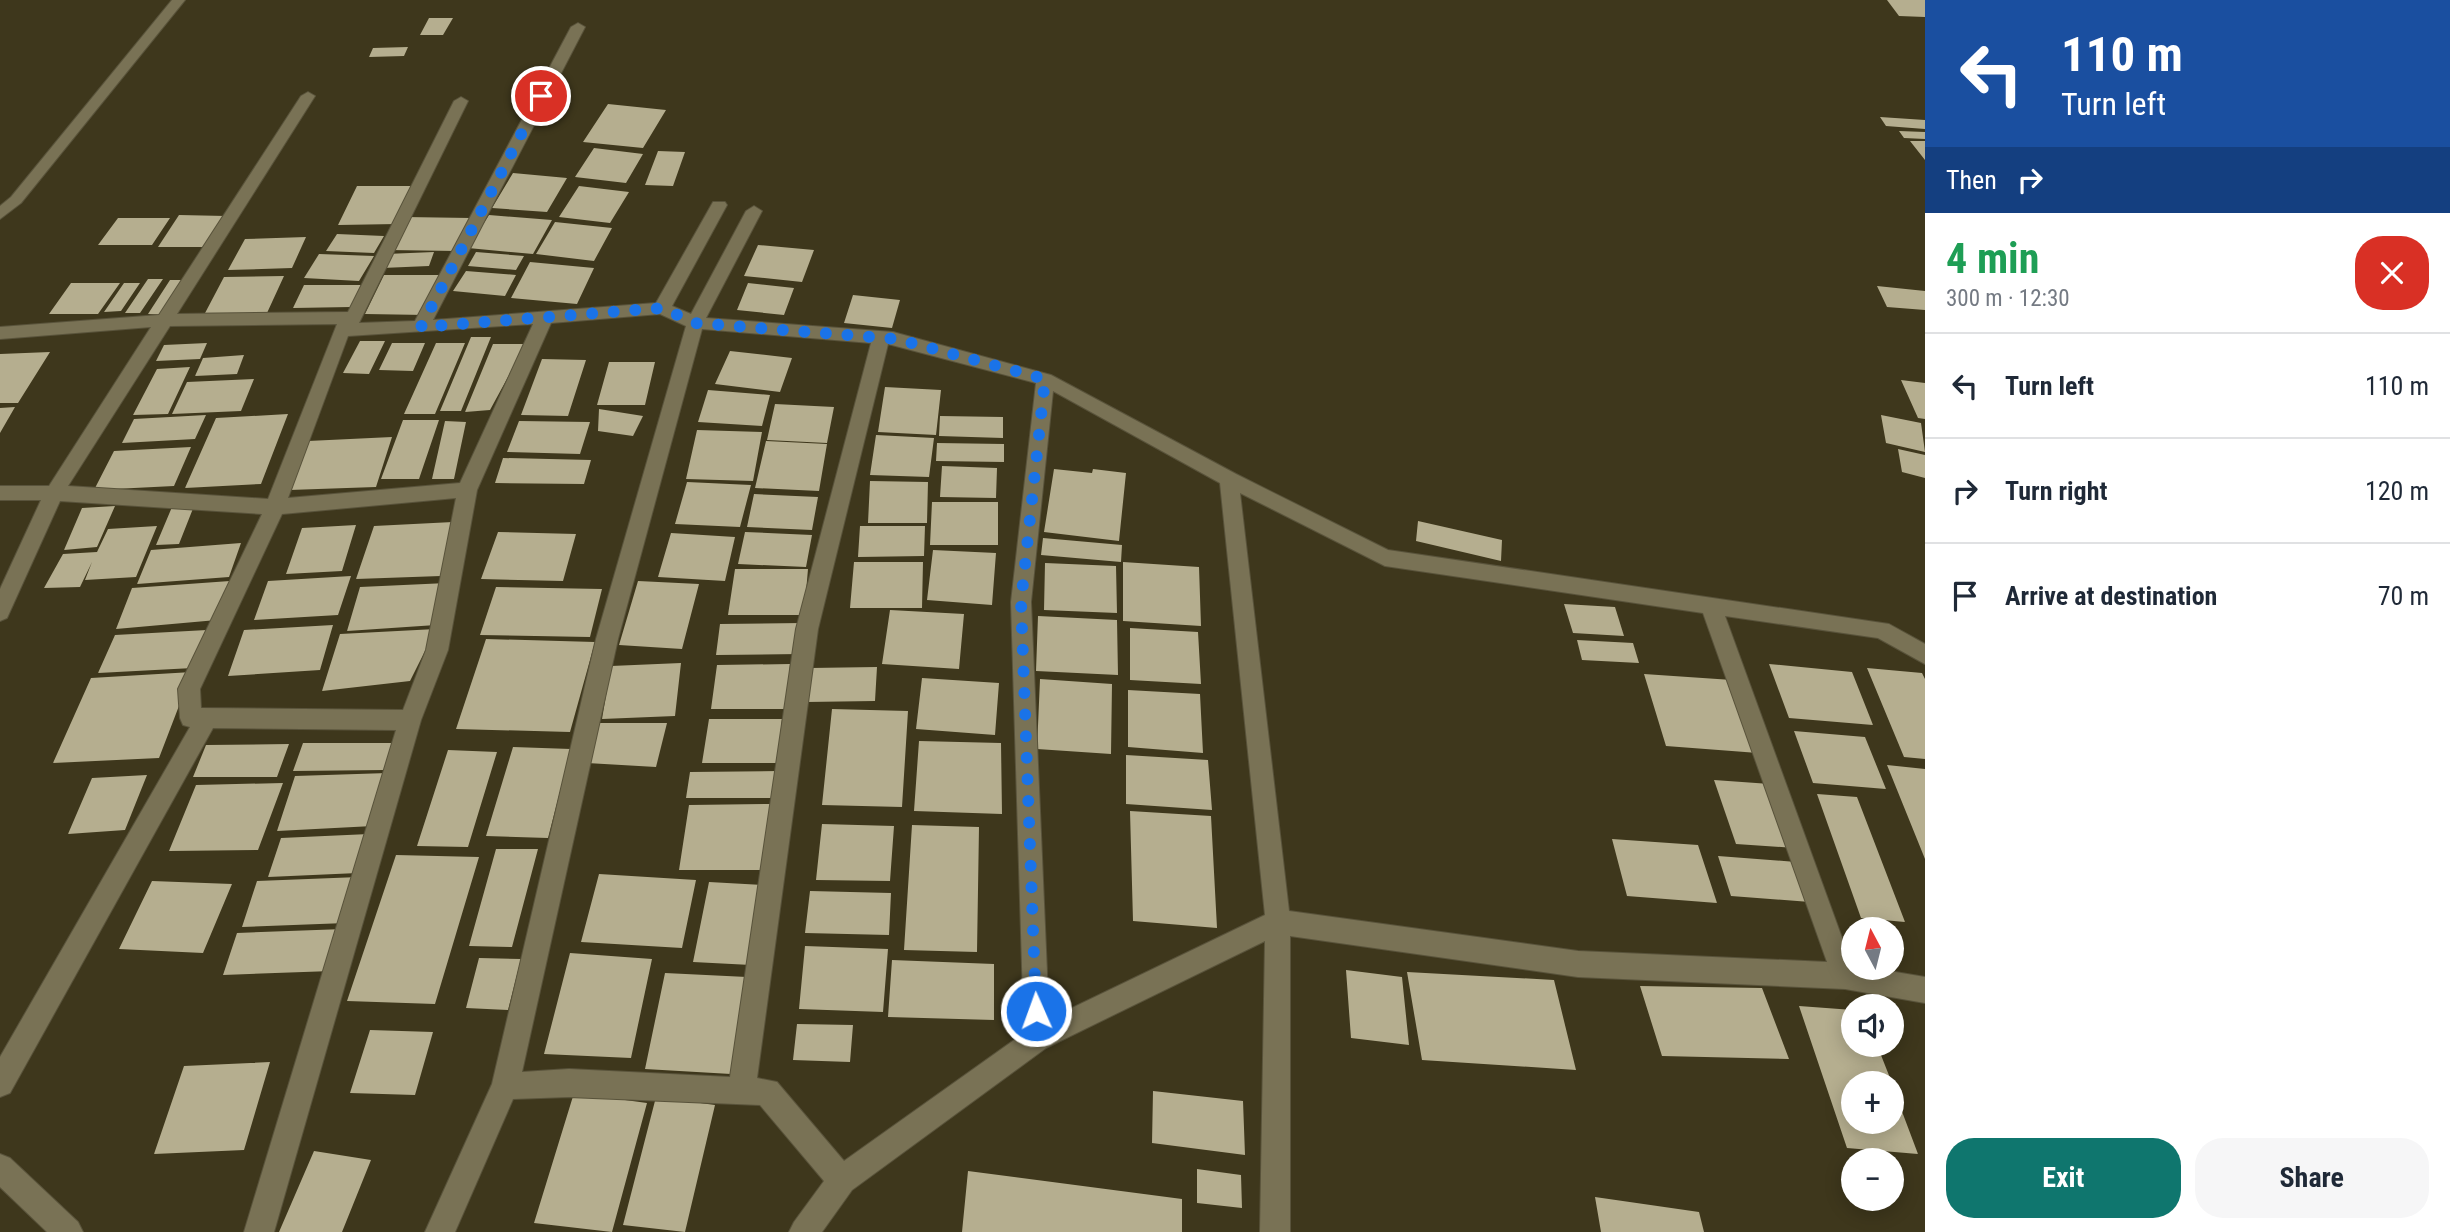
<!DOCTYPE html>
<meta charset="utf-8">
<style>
body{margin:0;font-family:"Roboto Condensed",sans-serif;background:#f6f6f7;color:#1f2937;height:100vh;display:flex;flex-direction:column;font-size:26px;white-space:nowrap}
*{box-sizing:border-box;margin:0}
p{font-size:23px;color:#747a83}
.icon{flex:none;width:38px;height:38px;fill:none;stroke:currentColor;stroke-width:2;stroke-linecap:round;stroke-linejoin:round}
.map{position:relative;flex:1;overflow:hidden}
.drawer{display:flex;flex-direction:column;background:#fff;width:525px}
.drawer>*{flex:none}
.guide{background:#1a4fa0;color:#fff;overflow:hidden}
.needle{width:46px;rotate:353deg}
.controls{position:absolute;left:1841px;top:917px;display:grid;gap:14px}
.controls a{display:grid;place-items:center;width:63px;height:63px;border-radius:50%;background:#fff;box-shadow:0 4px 18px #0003;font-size:35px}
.pin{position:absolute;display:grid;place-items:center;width:60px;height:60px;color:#fff;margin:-30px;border:4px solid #fff;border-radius:50%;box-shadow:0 2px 7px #0007}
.me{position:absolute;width:77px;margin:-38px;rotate:358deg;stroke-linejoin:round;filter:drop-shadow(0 0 5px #0008)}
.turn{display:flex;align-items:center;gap:24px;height:147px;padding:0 21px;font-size:32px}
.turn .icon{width:91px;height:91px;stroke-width:2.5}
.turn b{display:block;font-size:49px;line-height:60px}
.then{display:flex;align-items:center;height:66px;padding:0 21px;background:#0003;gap:14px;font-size:26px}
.round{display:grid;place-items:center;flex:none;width:74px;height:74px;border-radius:28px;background:#f6f6f7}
.headline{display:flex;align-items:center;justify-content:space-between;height:119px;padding:0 21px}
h1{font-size:42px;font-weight:700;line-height:52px;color:#1e9e55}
.button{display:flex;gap:14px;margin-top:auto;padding:14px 21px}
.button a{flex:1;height:80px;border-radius:28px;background:#0f766e;color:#fff;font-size:28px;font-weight:700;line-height:80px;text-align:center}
.button a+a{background:#f6f6f7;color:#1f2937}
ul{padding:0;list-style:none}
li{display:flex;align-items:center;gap:21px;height:105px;padding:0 21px;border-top:2px solid #e0e1e3}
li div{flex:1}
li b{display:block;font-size:26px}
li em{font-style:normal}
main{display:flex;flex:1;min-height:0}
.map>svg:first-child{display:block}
.building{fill:#b5ae8f}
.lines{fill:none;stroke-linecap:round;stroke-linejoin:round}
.minor-casing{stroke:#59533b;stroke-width:2}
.minor{fill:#797255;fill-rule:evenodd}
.route{stroke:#1a73e8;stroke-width:12;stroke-dasharray:0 21.6}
</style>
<main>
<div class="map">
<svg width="1925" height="1232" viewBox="0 0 1925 1232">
<rect width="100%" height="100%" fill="#3e371c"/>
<!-- building -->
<path class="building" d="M 1887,0 L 1925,0 L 1925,17 L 1899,16 Z
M 429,18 L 453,18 L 443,35 L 420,35 Z
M 408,47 L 404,56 L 369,57 L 373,48 Z
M 608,104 L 666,110 L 643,148 L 583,142 Z
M 1880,117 L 1925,120 L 1925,129 L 1886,126 Z
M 1899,131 L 1925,132 L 1925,139 L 1904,138 Z
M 1910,141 L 1925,141 L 1925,160 Z
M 594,148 L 643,154 L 626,183 L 575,177 Z
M 658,151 L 685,152 L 673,186 L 645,185 Z
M 513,173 L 567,178 L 547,212 L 492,208 Z
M 357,186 L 414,186 L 397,224 L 338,225 Z
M 579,186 L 629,192 L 610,223 L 559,217 Z
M 179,215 L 226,216 L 206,247 L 158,247 Z
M 489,215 L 552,220 L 533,254 L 468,248 Z
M 405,217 L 471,218 L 456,251 L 389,250 Z
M 118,218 L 170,218 L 152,245 L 98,245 Z
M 555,222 L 612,228 L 594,261 L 536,254 Z
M 337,234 L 384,236 L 374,253 L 326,251 Z
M 306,237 L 292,268 L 228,270 L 245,239 Z
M 758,245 L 814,250 L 802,282 L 744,276 Z
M 434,252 L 429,266 L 382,268 L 386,254 Z
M 476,252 L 524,256 L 516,270 L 468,266 Z
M 319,254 L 374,256 L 359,281 L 304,278 Z
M 530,262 L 594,268 L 577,304 L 511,298 Z
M 466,271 L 516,275 L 505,296 L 453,291 Z
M 384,275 L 444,275 L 426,315 L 365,314 Z
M 284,276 L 267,313 L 204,315 L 224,277 Z
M 148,279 L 163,279 L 140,313 L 125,313 Z
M 170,280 L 188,280 L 166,315 L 148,314 Z
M 71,283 L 120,283 L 98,314 L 49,314 Z
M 124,283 L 140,283 L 121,311 L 104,312 Z
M 748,283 L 794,288 L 784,315 L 737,310 Z
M 304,285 L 361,285 L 351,307 L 293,308 Z
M 1877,286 L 1925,291 L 1925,310 L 1887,307 Z
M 853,295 L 900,300 L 892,328 L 844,323 Z
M 471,337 L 491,337 L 461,411 L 440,411 Z
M 360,341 L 385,341 L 369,374 L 343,373 Z
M 207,343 L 200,359 L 156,361 L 164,345 Z
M 392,343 L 425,343 L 413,371 L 379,370 Z
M 436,343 L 465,343 L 435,414 L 404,414 Z
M 493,344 L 526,344 L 490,410 L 465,412 Z
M 730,351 L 792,358 L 780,392 L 715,384 Z
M 50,352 L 18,403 L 0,403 L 0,354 Z
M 244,355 L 237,374 L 195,376 L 203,358 Z
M 542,359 L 586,360 L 568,416 L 521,415 Z
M 609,362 L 655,362 L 645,405 L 597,405 Z
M 190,367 L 168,414 L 133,415 L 157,369 Z
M 254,379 L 241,411 L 172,414 L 187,382 Z
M 1901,380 L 1925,383 L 1925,419 L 1918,418 Z
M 885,387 L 941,390 L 936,435 L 878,432 Z
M 708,390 L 770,395 L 762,426 L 698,422 Z
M 775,404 L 834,407 L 827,443 L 767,440 Z
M 15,407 L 0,433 L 0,408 Z
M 599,409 L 643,416 L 633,436 L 598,431 Z
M 288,414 L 261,484 L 185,488 L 216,418 Z
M 206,415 L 195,439 L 122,443 L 134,419 Z
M 1881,415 L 1921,423 L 1925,452 L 1886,443 Z
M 940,416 L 1003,417 L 1003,438 L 939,436 Z
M 403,420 L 439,420 L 419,479 L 381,479 Z
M 445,421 L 466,422 L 454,479 L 432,479 Z
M 519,421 L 590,422 L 580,454 L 507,452 Z
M 697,430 L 762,432 L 753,481 L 686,479 Z
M 876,435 L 934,438 L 929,477 L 870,475 Z
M 392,437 L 376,487 L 289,490 L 308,441 Z
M 766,441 L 827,444 L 819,491 L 755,488 Z
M 937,443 L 1004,444 L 1004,462 L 936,461 Z
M 191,447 L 174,486 L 94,490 L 114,451 Z
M 1898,449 L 1925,455 L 1925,478 L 1902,472 Z
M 503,458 L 591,460 L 584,484 L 495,483 Z
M 942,466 L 997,468 L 996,498 L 940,497 Z
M 1054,469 L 1092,473 L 1093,469 L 1126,473 L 1119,541 L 1044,532 Z
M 870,481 L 928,482 L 927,523 L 868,523 Z
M 687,482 L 751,485 L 740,527 L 675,524 Z
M 754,494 L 818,497 L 812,530 L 747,527 Z
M 932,502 L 998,502 L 998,545 L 930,545 Z
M 115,506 L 97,547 L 64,550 L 82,508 Z
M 194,506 L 179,544 L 156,545 L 172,507 Z
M 1418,521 L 1502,540 L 1501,561 L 1416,541 Z
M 453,522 L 441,576 L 356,579 L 374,526 Z
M 356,525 L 342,571 L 286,574 L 302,528 Z
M 157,526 L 136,577 L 85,580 L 92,562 L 80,587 L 44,588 L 63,554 L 97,552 L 108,529 Z
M 860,526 L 925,526 L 924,556 L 858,557 Z
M 498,532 L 576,534 L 563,581 L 481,579 Z
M 745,532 L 812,535 L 806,567 L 738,564 Z
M 671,533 L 735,537 L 725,581 L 658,577 Z
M 1043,538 L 1122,545 L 1121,562 L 1041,555 Z
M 241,543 L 229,577 L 137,584 L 151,550 Z
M 933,550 L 996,553 L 992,605 L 927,600 Z
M 854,562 L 923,562 L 922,608 L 850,608 Z
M 1123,562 L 1199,567 L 1201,626 L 1123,621 Z
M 1045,563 L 1116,566 L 1117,613 L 1044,610 Z
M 735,569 L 808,569 L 804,615 L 728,615 Z
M 351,576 L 338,615 L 254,620 L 268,581 Z
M 230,581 L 217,620 L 116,629 L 132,588 Z
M 638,581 L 699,584 L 682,649 L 619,645 Z
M 447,583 L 436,625 L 347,631 L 360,587 Z
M 496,587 L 602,589 L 590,637 L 480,635 Z
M 1564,604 L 1615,607 L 1624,636 L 1573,633 Z
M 890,610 L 964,614 L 959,669 L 882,664 Z
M 1038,616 L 1117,620 L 1118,675 L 1036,671 Z
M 803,623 L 800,654 L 716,655 L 720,624 Z
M 333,625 L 320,670 L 228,676 L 244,630 Z
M 1130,628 L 1198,632 L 1201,684 L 1130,680 Z
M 436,629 L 410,681 L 322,691 L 340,634 Z
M 207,630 L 193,668 L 98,673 L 115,635 Z
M 486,639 L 595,642 L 570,732 L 456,729 Z
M 1577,640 L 1633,643 L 1639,663 L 1582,660 Z
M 681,663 L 675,716 L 602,719 L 611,666 Z
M 790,664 L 786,709 L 711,709 L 717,665 Z
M 1769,664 L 1852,672 L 1873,725 L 1789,718 Z
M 877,667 L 875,701 L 806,702 L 810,668 Z
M 1867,668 L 1922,673 L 1925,679 L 1925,759 L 1904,757 Z
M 192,672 L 159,758 L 53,763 L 91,678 Z
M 1644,674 L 1732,680 L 1758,753 L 1666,746 Z
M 922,678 L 999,683 L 995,735 L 916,729 Z
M 1040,679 L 1112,684 L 1111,754 L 1037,749 Z
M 1128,690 L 1200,694 L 1203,753 L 1128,747 Z
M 832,709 L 908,711 L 902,807 L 822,805 Z
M 709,719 L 782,719 L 777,763 L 702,763 Z
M 597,723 L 667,723 L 656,767 L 587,763 Z
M 1794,731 L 1865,737 L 1886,789 L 1813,783 Z
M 919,741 L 1001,743 L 1002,814 L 914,811 Z
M 303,743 L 394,743 L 385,770 L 293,771 Z
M 289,744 L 277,777 L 193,777 L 206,745 Z
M 513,747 L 571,749 L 548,838 L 486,836 Z
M 448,750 L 497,752 L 468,847 L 417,846 Z
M 1126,755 L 1208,760 L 1212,810 L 1126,804 Z
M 1887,765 L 1925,769 L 1925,859 Z
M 779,771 L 775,798 L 686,798 L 690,772 Z
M 388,773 L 373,826 L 277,831 L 295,776 Z
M 147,775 L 125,830 L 68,834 L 92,778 Z
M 1714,780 L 1770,784 L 1795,848 L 1736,844 Z
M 283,783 L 258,850 L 169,851 L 196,785 Z
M 1817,794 L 1857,797 L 1905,922 L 1861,918 Z
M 771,804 L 763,870 L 679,870 L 689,805 Z
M 1130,811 L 1211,816 L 1217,928 L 1133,921 Z
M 822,824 L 894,826 L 890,881 L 816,880 Z
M 912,825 L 979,827 L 977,952 L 904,950 Z
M 369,834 L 358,873 L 268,877 L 281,838 Z
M 1612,839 L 1698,845 L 1717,903 L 1627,896 Z
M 496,849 L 538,849 L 512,947 L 469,946 Z
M 396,855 L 479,857 L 435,1004 L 347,1001 Z
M 1718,856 L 1796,862 L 1810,902 L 1731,896 Z
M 599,874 L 696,880 L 682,948 L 581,942 Z
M 359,877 L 346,923 L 242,927 L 257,881 Z
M 152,881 L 232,884 L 203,953 L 119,949 Z
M 709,882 L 763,885 L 751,965 L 693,962 Z
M 810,891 L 891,893 L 889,935 L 805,933 Z
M 344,929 L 332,971 L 223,975 L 237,933 Z
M 805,946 L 888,949 L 883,1012 L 799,1009 Z
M 570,953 L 652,959 L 631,1058 L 544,1054 Z
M 479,958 L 521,959 L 508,1010 L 466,1008 Z
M 892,960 L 994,964 L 994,1020 L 888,1017 Z
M 1346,970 L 1402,977 L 1409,1045 L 1351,1038 Z
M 1407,972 L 1554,980 L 1576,1070 L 1422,1060 Z
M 665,973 L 747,977 L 731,1074 L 645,1069 Z
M 1640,986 L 1762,988 L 1789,1059 L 1662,1056 Z
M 1799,1006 L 1853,1010 L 1853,1045 L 1877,1045 L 1892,1083 L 1853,1083 L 1853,1122 L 1892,1122 L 1892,1085 L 1918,1154 L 1847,1148 Z
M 797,1024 L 853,1025 L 850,1062 L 793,1060 Z
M 370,1030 L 433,1032 L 415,1095 L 350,1093 Z
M 270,1062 L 244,1150 L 154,1154 L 184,1066 Z
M 1153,1091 L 1243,1101 L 1245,1155 L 1152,1143 Z
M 574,1093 L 647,1103 L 612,1232 L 534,1223 Z
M 656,1097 L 715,1105 L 685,1232 L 623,1225 Z
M 314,1151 L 371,1160 L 342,1232 L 279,1232 Z
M 1197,1169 L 1241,1175 L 1242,1208 L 1197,1203 Z
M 968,1171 L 1182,1199 L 1182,1232 L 962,1232 Z
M 1595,1197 L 1699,1212 L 1704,1232 L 1601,1232 Z"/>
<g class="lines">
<defs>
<path id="minor" d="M 172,0 L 185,0 L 21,203 L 0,219 L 0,206 L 11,197 Z
M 578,23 L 585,27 L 433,320 L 656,303 L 713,202 L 725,202 L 727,205 L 672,306 L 691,314 L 746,211 L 754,206 L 762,211 L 706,318 L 893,332 L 1051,375 L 1236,474 L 1388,550 L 1889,624 L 1925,644 L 1925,664 L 1878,638 L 1725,616 L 1853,968 L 1872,968 L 1925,977 L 1925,1003 L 1845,989 L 1578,977 L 1290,936 L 1290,1232 L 1260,1232 L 1265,941 L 1046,1048 L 852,1190 L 822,1232 L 789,1232 L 794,1222 L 824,1181 L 760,1105 L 569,1097 L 513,1099 L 455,1232 L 425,1232 L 492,1084 L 596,639 L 686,326 L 660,314 L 551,323 L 477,490 L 448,650 L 421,720 L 274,1232 L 244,1232 L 396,730 L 213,728 L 10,1093 L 0,1097 L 0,1057 L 190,727 L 183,725 L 180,718 L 178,689 L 262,514 L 60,501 L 7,618 L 0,621 L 0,589 L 41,500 L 0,500 L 0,486 L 49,486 L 151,327 L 0,339 L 0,327 L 159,315 L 301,96 L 308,92 L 315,96 L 177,314 L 348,312 L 454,101 L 461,97 L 468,101 L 359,323 L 415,321 L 571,27 ZM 337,324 L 268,499 L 68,486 L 170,326 ZM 533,324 L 460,483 L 288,498 L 348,336 ZM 702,329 L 871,343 L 796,629 L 730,1077 L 569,1069 L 522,1072 L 618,639 ZM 888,344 L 1036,383 L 1011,602 L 1024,1033 L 844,1161 L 777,1082 L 757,1078 L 818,629 ZM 1053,391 L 1220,483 L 1265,915 L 1049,1019 L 1031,602 ZM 1240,493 L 1385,566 L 1703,613 L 1827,962 L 1578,951 L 1289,911 ZM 456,498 L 426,650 L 403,710 L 201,708 L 200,689 L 282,514 Z
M 0,1154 L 10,1158 L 78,1222 L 83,1232 L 47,1232 L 0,1187 Z"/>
</defs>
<!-- minor casing -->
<use href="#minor" class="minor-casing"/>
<!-- minor -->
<use href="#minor" class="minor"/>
</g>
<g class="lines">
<!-- route -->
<path class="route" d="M 541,96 L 421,327 L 662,308 L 695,323 L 897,339 L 1045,379 L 1021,602 L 1036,1011"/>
</g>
</svg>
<div class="controls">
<a><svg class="needle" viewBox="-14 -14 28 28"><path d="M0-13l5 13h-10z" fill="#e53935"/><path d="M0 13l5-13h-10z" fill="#747a83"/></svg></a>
<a><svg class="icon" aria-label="sound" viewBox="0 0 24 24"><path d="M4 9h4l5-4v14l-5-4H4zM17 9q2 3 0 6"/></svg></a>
<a>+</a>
<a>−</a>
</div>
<div class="pin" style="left:541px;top:96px;background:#d93025"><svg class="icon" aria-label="arrive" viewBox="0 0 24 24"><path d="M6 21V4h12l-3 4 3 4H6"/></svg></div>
<svg class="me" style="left:1036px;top:1011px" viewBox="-20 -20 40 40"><circle r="17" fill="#1a73e8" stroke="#fff" stroke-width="3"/><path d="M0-11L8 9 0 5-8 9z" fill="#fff"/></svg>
</div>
<section class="drawer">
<div class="guide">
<div class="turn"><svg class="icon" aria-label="left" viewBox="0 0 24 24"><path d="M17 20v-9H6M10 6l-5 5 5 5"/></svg><div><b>110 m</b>Turn left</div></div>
<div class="then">Then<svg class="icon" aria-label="right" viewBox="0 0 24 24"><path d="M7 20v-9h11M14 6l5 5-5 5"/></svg></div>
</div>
<div class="headline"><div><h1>4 min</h1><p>300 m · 12:30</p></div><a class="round" style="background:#d93025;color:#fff"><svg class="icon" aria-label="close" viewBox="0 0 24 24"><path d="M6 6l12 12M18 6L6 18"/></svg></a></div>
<ul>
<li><svg class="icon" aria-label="left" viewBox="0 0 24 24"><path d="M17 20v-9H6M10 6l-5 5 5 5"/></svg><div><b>Turn left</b></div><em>110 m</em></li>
<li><svg class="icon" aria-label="right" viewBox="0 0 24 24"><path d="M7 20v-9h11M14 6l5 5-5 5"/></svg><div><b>Turn right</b></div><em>120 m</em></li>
<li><svg class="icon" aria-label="arrive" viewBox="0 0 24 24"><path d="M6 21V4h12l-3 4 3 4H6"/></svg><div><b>Arrive at destination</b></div><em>70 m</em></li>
</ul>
<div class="button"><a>Exit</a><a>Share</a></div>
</section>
</main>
